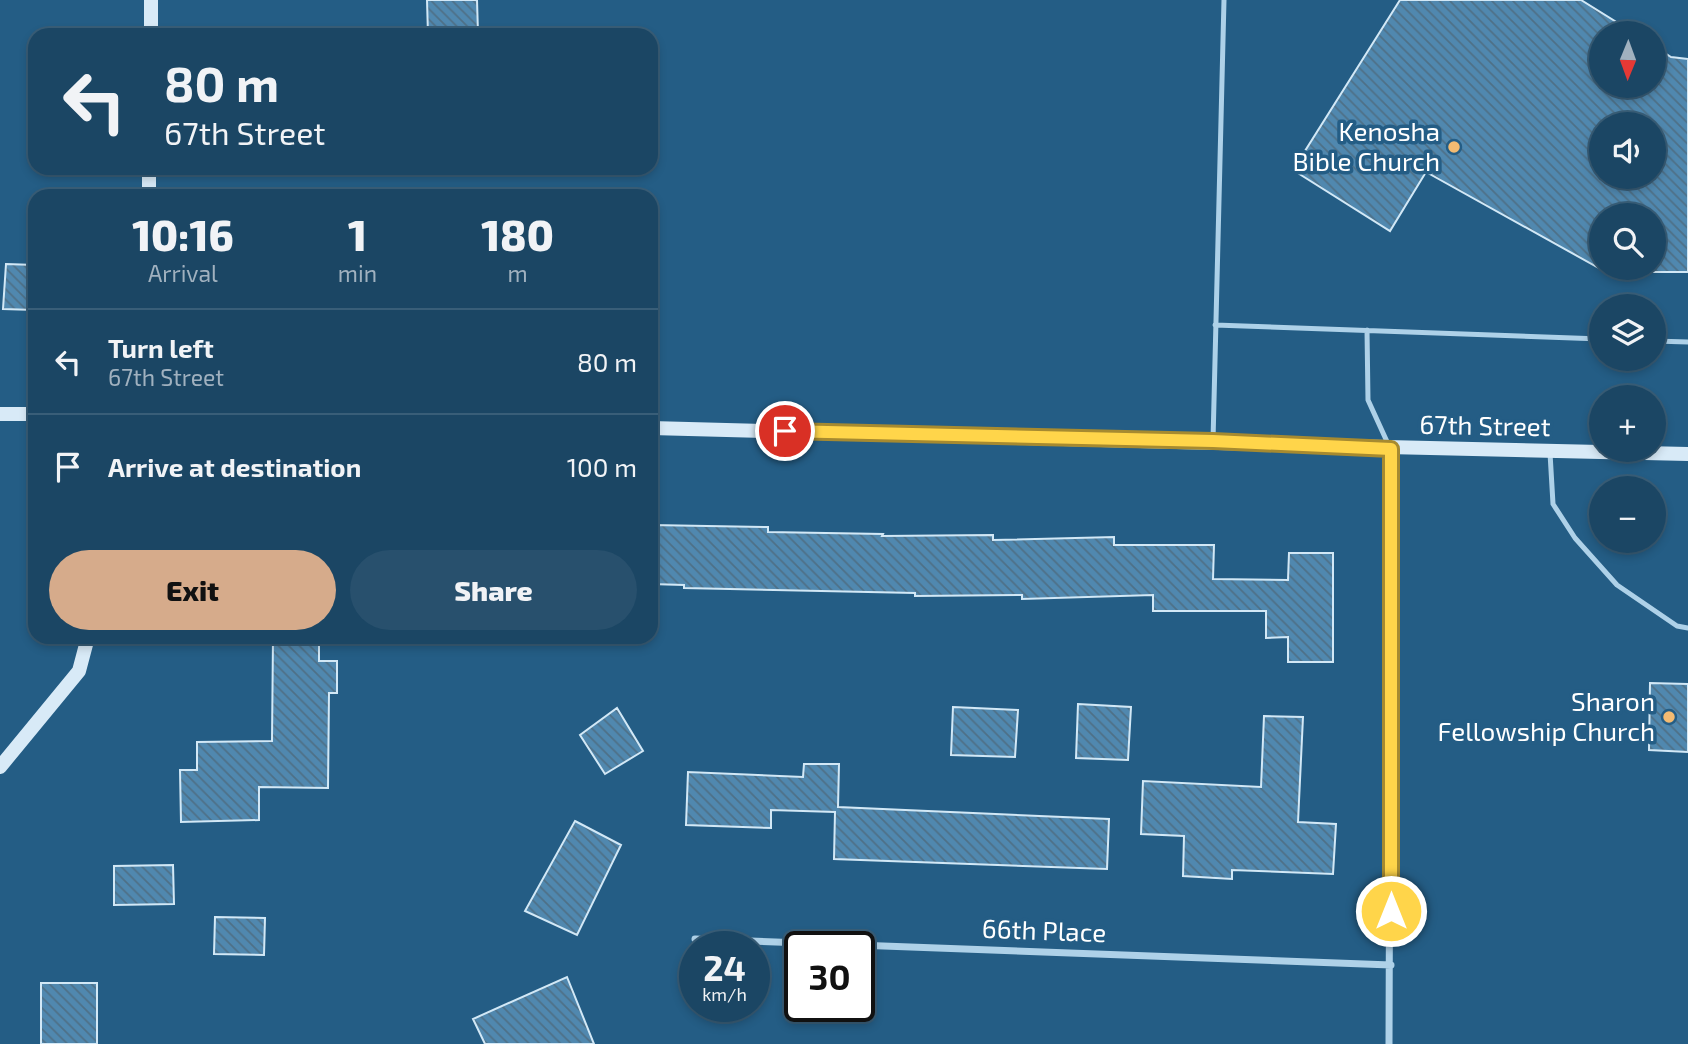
<!DOCTYPE html>
<meta charset="utf-8">
<style>
body{margin:0;font-family:"Exo 2",sans-serif;background:#28506d;color:#f1f3f6;height:100vh;display:flex;flex-direction:column;font-size:26px;white-space:nowrap}
*{box-sizing:border-box;margin:0}
p{font-size:23px;color:#a0b1bf}
.icon{flex:none;width:38px;height:38px;fill:none;stroke:currentColor;stroke-width:2;stroke-linecap:round;stroke-linejoin:round}
.map{position:relative;flex:1;overflow:hidden}
.details{position:absolute;left:28px;top:189px;width:630px;height:455px;display:flex;flex-direction:column;background:#1b4664;border-radius:21px;box-shadow:0 4px 10px #0003,0 0 0 2px #395e78}
.details>*{flex:none}
.banner{position:absolute;left:28px;top:28px;width:630px;height:147px;border-radius:21px;box-shadow:0 4px 10px #0003,0 0 0 2px #395e78;background:#1b4664;color:#f1f3f6;overflow:hidden}
.needle{width:46px;rotate:181deg}
.tools{position:absolute;left:1589px;top:21px;display:grid;gap:14px}
.tools a{display:grid;place-items:center;width:77px;height:77px;border-radius:50%;background:#1b4664;box-shadow:0 4px 10px #0003,0 0 0 2px #395e78;font-size:35px}
.speed{position:absolute;left:679px;top:931px;display:flex;gap:14px;font-size:35px;font-weight:700;text-align:center}
.speed>*{display:grid;place-content:center;width:91px;height:91px;border-radius:50%;background:#1b4664;box-shadow:0 4px 10px #0003,0 0 0 2px #395e78;line-height:1}
.speed small{font-size:18px;font-weight:400}
.speed .limit{border:4px solid #111;border-radius:10px;background:#fff;color:#111}
.pin{position:absolute;display:grid;place-items:center;width:60px;height:60px;color:#fff;margin:-30px;border:4px solid #fff;border-radius:50%;box-shadow:0 2px 7px #0007}
.me{position:absolute;width:77px;margin:-38px;rotate:0deg;stroke-linejoin:round;filter:drop-shadow(0 0 5px #0008)}
.turn{display:flex;align-items:center;gap:24px;height:147px;padding:0 21px;font-size:32px}
.turn .icon{width:91px;height:91px;stroke-width:2.5}
.turn b{display:block;font-size:49px;line-height:60px}
.eta{display:flex;justify-content:space-evenly;align-items:center;height:119px;text-align:center}
.eta b{font-size:42px;font-weight:800;line-height:49px}
.button{display:flex;gap:14px;margin-top:auto;padding:14px 21px}
.button a{flex:1;height:80px;border-radius:42px;background:#d6ab8b;color:#111;font-size:28px;font-weight:800;line-height:80px;text-align:center}
.button a+a{background:#28506d;color:#f1f3f6}
ul{padding:0;list-style:none}
li{display:flex;align-items:center;gap:21px;height:105px;padding:0 21px;border-top:2px solid #395e78}
li div{flex:1}
li b{display:block;font-size:26px}
li em{font-style:normal}
.map>svg:first-child{display:block}
.building{fill:url(#building-back-hatch);stroke:#d2e8f6;stroke-width:2;fill-rule:evenodd}
.lines{fill:none;stroke-linecap:round;stroke-linejoin:round}
.lane{stroke:#aed1e8;stroke-width:5}
.street{stroke:#aed1e8;stroke-width:7}
.secondary{stroke:#d8eaf7;stroke-width:14}
.route-casing{stroke:#a68a30;stroke-width:18}
.route{stroke:#ffd54a;stroke-width:12}
.poi-dot{fill:#f3bb72;stroke:#245d85;stroke-width:2.5}
.labels{text-anchor:middle;stroke-width:7;stroke-linejoin:round;paint-order:stroke}
.poi-label{font-size:26px;fill:#fff;stroke:#245d85;text-anchor:end}
.street-label{font-size:26px;fill:#fff;stroke:#245d85}
</style>
<div class="map">
<svg width="1688" height="1044" viewBox="0 0 1688 1044">
<defs>
<pattern id="building-back-hatch" width="6" height="6" patternUnits="userSpaceOnUse" patternTransform="scale(1.75)"><rect width="6" height="6" fill="#5088af"/><path d="M-1 5l2 2M0 0l6 6M5-1l2 2" fill="none" stroke="#4e7087"/></pattern>
</defs>
<rect width="100%" height="100%" fill="#245d85"/>
<!-- building -->
<path class="building" d="M 427,0 L 477,0 L 478,33 L 428,35 Z
M 1400,0 L 1581,0 L 1634,33 L 1601,33 L 1601,86 L 1654,86 L 1654,46 L 1671,57 L 1688,59 L 1688,272 L 1606,272 L 1426,172 L 1390,231 L 1293,170 ZM 1601,124 L 1654,124 L 1654,177 L 1601,177 ZM 1601,215 L 1654,215 L 1654,268 L 1601,268 Z
M 6,264 L 35,265 L 35,310 L 3,309 Z
M 651,525 L 768,527 L 768,532 L 883,534 L 882,536 L 993,535 L 993,540 L 1114,537 L 1114,545 L 1214,545 L 1213,579 L 1288,580 L 1289,553 L 1333,553 L 1333,662 L 1288,662 L 1288,637 L 1266,638 L 1266,611 L 1153,611 L 1153,595 L 1022,599 L 1022,595 L 915,596 L 915,593 L 684,588 L 684,585 L 651,584 Z
M 273,637 L 319,637 L 319,661 L 337,661 L 337,693 L 329,693 L 328,788 L 259,787 L 259,820 L 181,822 L 180,770 L 197,770 L 197,742 L 272,741 Z
M 1650,683 L 1688,684 L 1688,752 L 1649,750 Z
M 1078,704 L 1131,707 L 1128,760 L 1076,758 Z
M 953,707 L 1018,710 L 1015,757 L 951,755 Z
M 617,708 L 643,751 L 605,774 L 580,735 Z
M 1264,716 L 1303,717 L 1298,822 L 1336,824 L 1333,874 L 1232,870 L 1232,879 L 1183,876 L 1184,836 L 1141,834 L 1143,781 L 1261,787 Z
M 804,764 L 839,764 L 838,807 L 1109,819 L 1107,869 L 834,859 L 835,812 L 771,810 L 771,828 L 686,825 L 688,772 L 803,777 Z
M 575,821 L 621,845 L 577,935 L 525,911 Z
M 173,865 L 174,904 L 114,905 L 114,866 Z
M 215,917 L 265,918 L 264,955 L 214,954 Z
M 567,977 L 594,1044 L 485,1044 L 473,1019 Z
M 41,983 L 97,983 L 97,1044 L 41,1044 Z"/>
<g class="lines">
<!-- lane -->
<path class="lane" d="M 1215,325 L 1601,339
M 1367,330 L 1368,400 L 1389,446
M 1654,341 L 1688,342
M 1213,441 L 1224,0
M 1550,453 L 1553,504 L 1575,538 L 1617,585 L 1677,626 L 1688,628"/>
<!-- street -->
<path class="street" d="M 695,939 L 1391,965
M 1389,1044 L 1391,449"/>
<!-- secondary -->
<path class="secondary" d="M 151,35 L 151,0
M 149,196 L 149,168
M 0,414 L 35,414
M 651,428 C 997,436 1342,448 1688,454
M 0,767 L 79,671 L 88,637"/>
</g>
<g class="lines">
<defs>
<path id="route" d="M 785,431 L 1213,441 L 1391,449 L 1391,911"/>
</defs>
<!-- route casing -->
<use href="#route" class="route-casing"/>
<!-- route -->
<use href="#route" class="route"/>
</g>
<!-- markers -->
<g class="poi-dot">
<circle cx="1454" cy="147" r="7"/>
<circle cx="1669" cy="717" r="7"/>
</g>
<g class="labels">
<!-- poi labels -->
<g class="poi-label">
<text x="1440" y="141">Kenosha<tspan x="1440" dy="30">Bible Church</tspan></text>
<text x="1655" y="711">Sharon<tspan x="1655" dy="30">Fellowship Church</tspan></text>
</g>
<!-- street labels -->
<g class="street-label">
<text transform="translate(1485 426) rotate(1)" y="9">67th Street</text>
<text transform="translate(1044 931) rotate(2)" y="9">66th Place</text>
</g>
</g>
</svg>
<div class="tools">
<a><svg class="needle" viewBox="-14 -14 28 28"><path d="M0-13l5 13h-10z" fill="#e53935"/><path d="M0 13l5-13h-10z" fill="#a0b1bf"/></svg></a>
<a><svg class="icon" aria-label="sound" viewBox="0 0 24 24"><path d="M4 9h4l5-4v14l-5-4H4zM17 9q2 3 0 6"/></svg></a>
<a><svg class="icon" aria-label="search" viewBox="0 0 24 24"><circle cx="10" cy="10" r="6"/><path d="M15 15l6 6"/></svg></a>
<a><svg class="icon" aria-label="layers" viewBox="0 0 24 24"><path d="M12 4l9 5-9 5-9-5zM3 14l9 5 9-5"/></svg></a>
<a>+</a>
<a>−</a>
</div>
<div class="speed"><div>24<small>km/h</small></div><div class="limit">30</div></div>
<div class="pin" style="left:785px;top:431px;background:#d93025"><svg class="icon" aria-label="arrive" viewBox="0 0 24 24"><path d="M6 21V4h12l-3 4 3 4H6"/></svg></div>
<svg class="me" style="left:1391px;top:911px" viewBox="-20 -20 40 40"><circle r="17" fill="#ffd54a" stroke="#fff" stroke-width="3"/><path d="M0-11L8 9 0 5-8 9z" fill="#fff"/></svg>
<div class="banner">
<div class="turn"><svg class="icon" aria-label="left" viewBox="0 0 24 24"><path d="M17 20v-9H6M10 6l-5 5 5 5"/></svg><div><b>80 m</b>67th Street</div></div>
</div>
<section class="details">
<div class="eta">
<div><b>10:16</b><p>Arrival</p></div>
<div><b>1</b><p>min</p></div>
<div><b>180</b><p>m</p></div>
</div>
<ul>
<li><svg class="icon" aria-label="left" viewBox="0 0 24 24"><path d="M17 20v-9H6M10 6l-5 5 5 5"/></svg><div><b>Turn left</b><p>67th Street</p></div><em>80 m</em></li>
<li><svg class="icon" aria-label="arrive" viewBox="0 0 24 24"><path d="M6 21V4h12l-3 4 3 4H6"/></svg><div><b>Arrive at destination</b></div><em>100 m</em></li>
</ul>
<div class="button"><a>Exit</a><a>Share</a></div>
</section>
</div>
